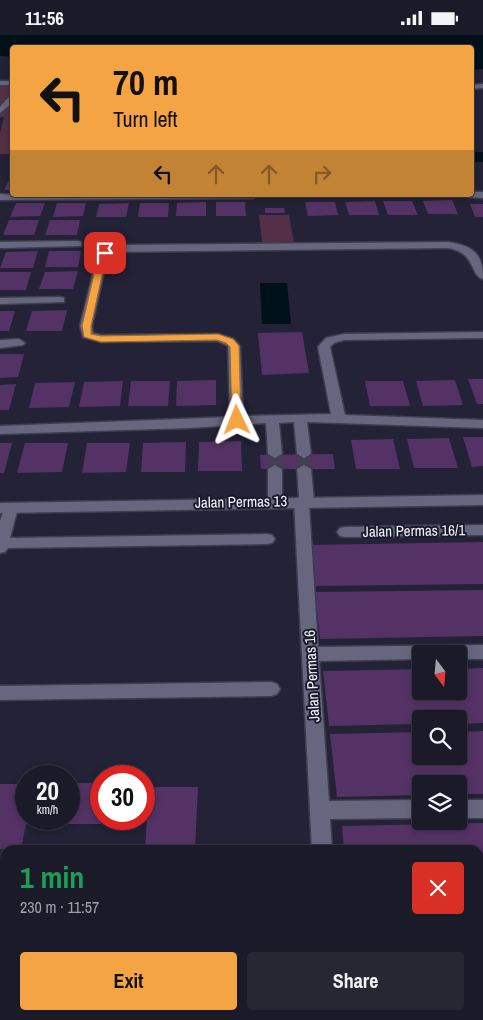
<!DOCTYPE html>
<meta charset="utf-8">
<style>
body{margin:0;font-family:"Archivo Narrow",sans-serif;background:#272734;color:#f1f3f6;height:100vh;display:flex;flex-direction:column;font-size:19px;white-space:nowrap}
*{box-sizing:border-box;margin:0}
p{font-size:16px;color:#9fa1a8}
.icon{flex:none;width:28px;height:28px;fill:none;stroke:currentColor;stroke-width:2;stroke-linecap:round;stroke-linejoin:round}
.map{position:relative;flex:1;overflow:hidden}
.side{position:absolute;left:0px;top:810px;width:484px;height:175px;display:flex;flex-direction:column;background:#1a1a28;border-radius:15px 15px 0 0;box-shadow:0 2px 8px #0003,0 0 0 1px #383845}
.side>*{flex:none}
.top-card{position:absolute;left:10px;top:10px;width:464px;height:152px;border-radius:5px;box-shadow:0 2px 8px #0003,0 0 0 1px #383845;background:#f4a443;color:#111;overflow:hidden}
.needle{width:32px;rotate:164deg}
.controls{position:absolute;left:412px;top:610px;display:grid;gap:10px}
.controls a{display:grid;place-items:center;width:55px;height:55px;border-radius:5px;background:#1a1a28;box-shadow:0 2px 8px #0003,0 0 0 1px #383845;font-size:25px}
.speed{position:absolute;left:15px;top:730px;display:flex;gap:10px;font-size:25px;font-weight:700;text-align:center}
.speed>*{display:grid;place-content:center;width:65px;height:65px;border-radius:50%;background:#1a1a28;box-shadow:0 2px 8px #0003,0 0 0 1px #383845;line-height:1}
.speed small{font-size:12px;font-weight:400}
.speed .limit{border:8px solid #d22;background:#fff;color:#111}
.pin{position:absolute;display:grid;place-items:center;width:42px;height:42px;color:#fff;margin:-21px;border-radius:10px;box-shadow:0 2px 8px #0006}
.me{position:absolute;width:55px;margin:-28px;rotate:358deg;stroke-linejoin:round;filter:drop-shadow(0 0 4px #0008)}
.turn{display:flex;align-items:center;gap:18px;height:105px;padding:0 20px;font-size:22px}
.turn .icon{width:65px;height:65px;stroke-width:2.5}
.turn b{display:block;font-size:35px;line-height:42px}
.lanes{display:flex;align-items:center;height:48px;padding:0 20px;background:#0003;justify-content:center;gap:25px;direction:ltr}
.lanes .off{opacity:.35}
.round{display:grid;place-items:center;flex:none;width:52px;height:52px;border-radius:5px;background:#272734}
.summary{display:flex;align-items:center;justify-content:space-between;height:85px;padding:0 20px}
h1{font-size:30px;font-weight:800;line-height:38px;color:#1e9e55}
.action{display:flex;gap:10px;margin-top:auto;padding:10px 20px}
.action a{flex:1;height:58px;border-radius:5px;background:#f4a443;color:#111;font-size:20px;font-weight:800;line-height:58px;text-align:center}
.action a+a{background:#272734;color:#f1f3f6}
.status{display:flex;justify-content:space-between;align-items:center;height:35px;padding:0 25px;background:#1a1a28;direction:ltr}
.status svg{height:14px;fill:currentColor}
.map>svg:first-child{display:block}
.green{fill:#533047}
.water{fill:#001019}
.lines{fill:none;stroke-linecap:round;stroke-linejoin:round}
.river{fill:#001019;fill-rule:evenodd}
.building{fill:#543265}
.minor-tunnel-far1{stroke:#424154;stroke-width:12;stroke-dasharray:12 6;stroke-linecap:butt}
.minor-tunnel{stroke:#424154;stroke-width:16;stroke-dasharray:16 8;stroke-linecap:butt}
.minor-casing{stroke:#3f3e4e;stroke-width:3}
.secondary-casing{stroke:#3f3e4e;stroke-width:3}
.minor{fill:#66667e;fill-rule:evenodd}
.secondary{fill:#66667e;fill-rule:evenodd}
.route{fill:#f4a443;stroke:#9f6b2c}
.labels{text-anchor:middle;stroke-width:4;stroke-linejoin:round;paint-order:stroke}
.street-label{font-size:15px;fill:#f2f2fd;stroke:#19192c}
</style>
<div class="status"><b>11:56</b><svg viewBox="0 0 49 12"><path d="M0 12V9h3v3zM5 12V6h3v6zM10 12V3h3v9zM15 12V0h3v12zM26 1h20v11H26zM47 4h2v5h-2z"/></svg></div>
<div class="map">
<svg width="483" height="985" viewBox="0 0 483 985">
<rect width="100%" height="100%" fill="#232236"/>
<!-- green -->
<path class="green" d="M 0,50 L 12,51 L 12,119 L 0,119 L 0,98 L 4,82 L 0,82 Z
M 259,180 L 289,180 L 294,208 L 262,208 Z"/>
<!-- water -->
<path class="water" d="M 0,0 L 483,0 L 483,34 L 471,35 L 471,12 L 12,12 L 12,22 L 0,21 Z
M 260,248 L 287,248 L 291,289 L 262,289 Z"/>
<g class="lines">
<!-- river -->
<path class="river" d="M 471,117 L 483,117 L 483,127 L 471,127 Z"/>
</g>
<!-- building -->
<path class="building" d="M 10,143 L 12,143 L 12,155 L 4,155 Z
M 452,165 L 458,179 L 428,179 L 423,166 Z
M 375,166 L 379,180 L 349,180 L 345,167 Z
M 383,166 L 412,166 L 418,180 L 388,180 Z
M 206,167 L 206,181 L 176,181 L 177,168 Z
M 216,167 L 245,167 L 246,181 L 216,181 Z
M 305,167 L 335,167 L 338,180 L 308,181 Z
M 16,168 L 45,168 L 40,181 L 10,182 Z
M 57,168 L 86,168 L 83,181 L 53,182 Z
M 129,168 L 126,182 L 96,182 L 99,169 Z
M 140,168 L 169,168 L 168,182 L 138,182 Z
M 470,169 L 483,169 L 483,182 L 475,182 Z
M 265,173 L 284,173 L 285,178 L 265,178 Z
M 9,185 L 39,185 L 34,200 L 3,200 Z
M 50,185 L 80,185 L 77,200 L 45,200 Z
M 38,216 L 33,233 L 0,233 L 6,217 Z
M 49,216 L 81,216 L 78,232 L 45,232 Z
M 78,236 L 73,254 L 39,254 L 45,237 Z
M 0,237 L 31,237 L 26,255 L 0,255 Z
M 67,275 L 62,296 L 26,296 L 32,276 Z
M 0,276 L 15,276 L 9,296 L 0,296 Z
M 302,297 L 309,338 L 262,340 L 258,298 Z
M 0,319 L 24,319 L 18,342 L 0,343 Z
M 468,344 L 483,344 L 483,369 L 477,369 Z
M 216,345 L 216,370 L 176,371 L 177,346 Z
M 455,345 L 463,370 L 423,371 L 416,346 Z
M 123,346 L 120,371 L 79,372 L 84,347 Z
M 131,346 L 170,346 L 168,371 L 128,371 Z
M 365,346 L 403,346 L 410,371 L 370,371 Z
M 75,347 L 69,372 L 29,373 L 35,348 Z
M 16,349 L 9,375 L 0,375 L 0,350 Z
M 463,402 L 483,402 L 483,431 L 472,432 Z
M 449,403 L 458,433 L 414,433 L 407,404 Z
M 393,404 L 400,434 L 356,434 L 351,405 Z
M 241,406 L 242,436 L 198,436 L 199,407 Z
M 186,407 L 185,437 L 141,437 L 143,408 Z
M 0,408 L 12,408 L 4,438 L 0,438 Z
M 25,408 L 68,408 L 62,437 L 17,438 Z
M 87,408 L 130,408 L 126,437 L 82,438 Z
M 333,419 L 335,434 L 261,434 L 260,420 Z
M 483,507 L 483,549 L 314,551 L 309,510 Z
M 483,555 L 483,601 L 320,604 L 315,557 Z
M 483,633 L 483,688 L 459,689 L 459,684 L 421,684 L 421,689 L 329,691 L 323,636 L 421,634 L 421,656 L 459,656 L 459,634 Z
M 483,696 L 483,759 L 459,759 L 459,749 L 421,749 L 421,760 L 337,762 L 330,699 L 421,697 L 421,721 L 459,721 L 459,697 Z
M 69,748 L 101,748 L 101,784 L 110,784 L 110,789 L 26,789 L 21,814 L 0,814 L 0,749 L 26,749 L 26,784 L 69,784 Z
M 149,752 L 198,752 L 195,815 L 145,815 Z
M 483,788 L 483,863 L 479,863 L 479,815 L 344,815 L 342,791 Z
M 483,879 L 483,967 L 479,967 L 479,880 Z
M 120,980 L 173,980 L 173,982 L 120,982 Z"/>
<g class="lines">
<!-- minor-tunnel-far1 -->
<path class="minor-tunnel-far1" d="M 275,419 L 275,432
M 304,419 L 304,432"/>
<!-- minor-tunnel -->
<path class="minor-tunnel" d="M 275,431 L 275,434
M 304,431 L 304,434"/>
<defs>
<path id="minor" d="M 0,46 L 12,46 L 12,50 L 0,50 Z
M 483,49 L 483,53 L 471,54 L 471,50 Z
M 9,62 L 12,62 L 12,68 L 0,78 L 0,72 Z
M 471,157 L 483,157 L 483,163 L 468,162 L 466,160 L 471,160 Z
M 0,159 L 12,160 L 258,160 L 253,163 L 0,165 Z
M 77,206 L 81,207 L 81,211 L 0,213 L 0,207 Z
M 448,207 C 473,211 483,218 483,244 C 469,240 477,218 448,213 L 114,217 L 107,223 L 92,291 L 93,298 L 101,300 L 218,299 L 234,304 L 240,311 L 243,381 L 331,379 L 318,312 L 326,303 L 344,299 L 483,297 L 483,303 L 344,305 L 334,308 L 330,312 L 345,380 L 483,385 L 483,393 L 307,387 L 311,419 L 304,423 L 297,419 L 294,387 L 279,388 L 282,419 L 275,423 L 268,419 L 266,388 L 189,393 L 0,399 L 0,391 L 230,382 L 228,311 L 217,306 L 101,307 L 83,302 L 80,291 L 97,222 L 107,213 L 121,210 Z
M 60,262 L 64,263 L 64,267 L 0,269 L 0,263 Z
M 19,304 L 25,308 L 23,310 L 0,313 L 0,305 Z
M 275,430 L 282,434 L 282,467 L 275,472 L 268,467 L 268,434 Z
M 304,430 L 311,434 L 314,466 L 309,470 L 318,612 L 483,610 L 483,624 L 459,624 L 459,619 L 421,619 L 421,624 L 319,626 L 329,766 L 421,765 L 421,783 L 330,784 L 332,815 L 312,815 L 294,466 L 299,462 L 297,434 Z
M 11,468 L 18,473 L 10,503 L 267,499 L 272,500 L 275,504 L 272,508 L 267,509 L 8,513 L 5,517 L 0,518 L 0,486 L 4,473 Z
M 483,490 L 483,500 L 345,502 L 340,501 L 337,497 L 340,493 L 345,492 Z
M 271,647 L 277,649 L 280,654 L 277,659 L 271,661 L 0,665 L 0,651 Z
M 459,765 L 483,765 L 483,783 L 459,783 Z
M 479,971 L 483,971 L 483,985 L 377,985 L 379,980 L 479,980 Z
M 321,980 L 345,980 L 345,985 L 321,985 Z"/>
<path id="secondary" d="M 483,460 L 483,470 L 0,478 L 0,468 Z"/>
</defs>
<!-- minor casing -->
<use href="#minor" class="minor-casing"/>
<!-- secondary casing -->
<use href="#secondary" class="secondary-casing"/>
<!-- minor -->
<use href="#minor" class="minor"/>
<!-- secondary -->
<use href="#secondary" class="secondary"/>
</g>
<!-- route -->
<path class="route" d="M 103,216 L 109,218 L 106,222 L 91,291 L 91,299 L 101,301 L 218,299 L 233,304 L 239,311 L 241,387 L 232,385 L 230,312 L 226,308 L 217,305 L 101,307 L 84,302 L 82,291 L 98,222 Z"/>
<g class="labels">
<!-- street labels -->
<g class="street-label">
<text transform="translate(241 467) rotate(-1)" y="5">Jalan Permas 13</text>
<text transform="translate(414 496) rotate(-1)" y="5">Jalan Permas 16/1</text>
<text transform="translate(312 641) rotate(-93)" y="5">Jalan Permas 16</text>
</g>
</g>
</svg>
<div class="controls">
<a><svg class="needle" viewBox="-14 -14 28 28"><path d="M0-13l5 13h-10z" fill="#e53935"/><path d="M0 13l5-13h-10z" fill="#9fa1a8"/></svg></a>
<a><svg class="icon" aria-label="search" viewBox="0 0 24 24"><circle cx="10" cy="10" r="6"/><path d="M15 15l6 6"/></svg></a>
<a><svg class="icon" aria-label="layers" viewBox="0 0 24 24"><path d="M12 4l9 5-9 5-9-5zM3 14l9 5 9-5"/></svg></a>
</div>
<div class="speed"><div>20<small>km/h</small></div><div class="limit">30</div></div>
<div class="pin" style="left:105px;top:218px;background:#d93025"><svg class="icon" aria-label="arrive" viewBox="0 0 24 24"><path d="M6 21V4h12l-3 4 3 4H6"/></svg></div>
<svg class="me" style="left:237px;top:385px" viewBox="-20 -20 40 40"><path d="M0-17L14 15 0 8-14 15z" fill="#f4a443" stroke="#fff" stroke-width="4"/></svg>
<div class="top-card">
<div class="turn"><svg class="icon" aria-label="left" viewBox="0 0 24 24"><path d="M17 20v-9H6M10 6l-5 5 5 5"/></svg><div><b>70 m</b>Turn left</div></div>
<div class="lanes"><svg class="icon" aria-label="left" viewBox="0 0 24 24"><path d="M17 20v-9H6M10 6l-5 5 5 5"/></svg><svg class="icon off" aria-label="ahead" viewBox="0 0 24 24"><path d="M12 20V5M6 11l6-6 6 6"/></svg><svg class="icon off" aria-label="ahead" viewBox="0 0 24 24"><path d="M12 20V5M6 11l6-6 6 6"/></svg><svg class="icon off" aria-label="right" viewBox="0 0 24 24"><path d="M7 20v-9h11M14 6l5 5-5 5"/></svg></div>
</div>
<section class="side">
<div class="summary"><div><h1>1 min</h1><p>230 m · 11:57</p></div><a class="round" style="background:#d93025;color:#fff"><svg class="icon" aria-label="close" viewBox="0 0 24 24"><path d="M6 6l12 12M18 6L6 18"/></svg></a></div>
<div class="action"><a>Exit</a><a>Share</a></div>
</section>
</div>
